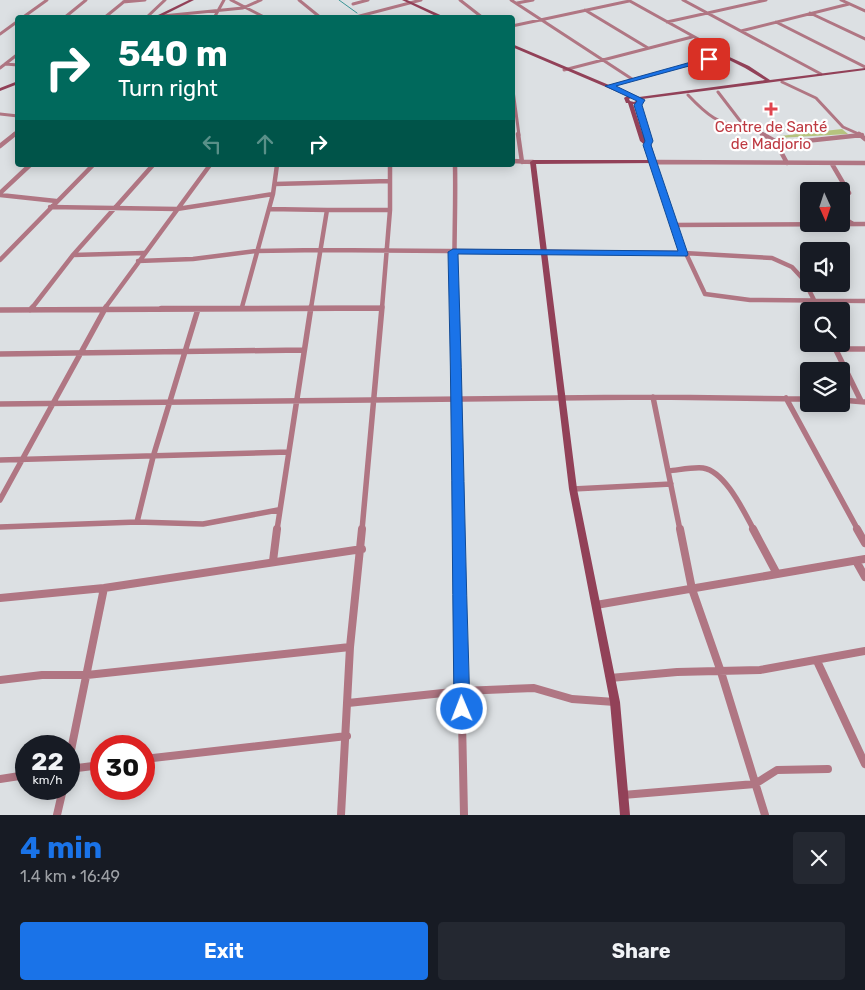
<!DOCTYPE html>
<meta charset="utf-8">
<style>
body{margin:0;font-family:Rubik,sans-serif;background:#242831;color:#f1f3f6;height:100vh;display:flex;flex-direction:column;font-size:19px;white-space:nowrap}
*{box-sizing:border-box;margin:0}
p{font-size:16px;color:#9ea1a6}
.icon{flex:none;width:28px;height:28px;fill:none;stroke:currentColor;stroke-width:2;stroke-linecap:round;stroke-linejoin:round}
.map{position:relative;height:815px;overflow:hidden}
.details{display:flex;flex-direction:column;background:#171b24;flex:1}
.details>*{flex:none}
.hud{position:absolute;left:15px;top:15px;width:500px;height:152px;border-radius:5px;box-shadow:0 2px 12px #0003;background:#00695c;color:#fff;overflow:hidden}
.needle{width:32px;rotate:177deg}
.tools{position:absolute;left:800px;top:182px;display:grid;gap:10px}
.tools a{display:grid;place-items:center;width:50px;height:50px;border-radius:5px;background:#171b24;box-shadow:0 2px 12px #0003;font-size:25px}
.speed{position:absolute;left:15px;top:735px;display:flex;gap:10px;font-size:25px;font-weight:700;text-align:center}
.speed>*{display:grid;place-content:center;width:65px;height:65px;border-radius:50%;background:#171b24;box-shadow:0 2px 12px #0003;line-height:1}
.speed small{font-size:12px;font-weight:400}
.speed .limit{border:8px solid #d22;background:#fff;color:#111}
.pin{position:absolute;display:grid;place-items:center;width:42px;height:42px;color:#fff;margin:-21px;border-radius:10px;box-shadow:0 2px 8px #0006}
.me{position:absolute;width:55px;margin:-28px;rotate:359deg;stroke-linejoin:round;filter:drop-shadow(0 0 4px #0008)}
.turn{display:flex;align-items:center;gap:18px;height:105px;padding:0 20px;font-size:22px}
.turn .icon{width:65px;height:65px;stroke-width:2.5}
.turn b{display:block;font-size:35px;line-height:42px}
.lanes{display:flex;align-items:center;height:48px;padding:0 20px;background:#0003;justify-content:center;gap:25px;direction:ltr}
.lanes .off{opacity:.35}
.round{display:grid;place-items:center;flex:none;width:52px;height:52px;border-radius:5px;background:#242831}
.headline{display:flex;align-items:center;justify-content:space-between;height:85px;padding:0 20px}
h1{font-size:30px;font-weight:700;line-height:38px;color:#1a73e8}
.button{display:flex;gap:10px;margin-top:auto;padding:10px 20px}
.button a{flex:1;height:58px;border-radius:5px;background:#1a73e8;color:#fff;font-size:20px;font-weight:700;line-height:58px;text-align:center}
.button a+a{background:#242831;color:#f1f3f6}
.map>svg:first-child{display:block}
.green{fill:#b6c37e}
.lines{fill:none;stroke-linecap:round;stroke-linejoin:round}
.stream{stroke:#3a9496;stroke-width:1}
.street-far3{stroke:#b07683;stroke-width:3}
.street-far2{stroke:#b07683;stroke-width:4.5}
.street-far1{stroke:#b07683;stroke-width:5.5}
.street{stroke:#b07683;stroke-width:8}
.secondary{fill:#924158;fill-rule:evenodd}
.wall{fill:#bb726c}
.shaded-wall{fill:#995d58}
.building{fill:#da857e;stroke:#995d58}
.route{fill:#1a73e8;stroke:#114b97}
.health-dot{fill:#e0444e;stroke:#fff;stroke-width:2}
.labels{text-anchor:middle;stroke-width:4.5;stroke-linejoin:round;paint-order:stroke}
.far-health-label{font-size:15px;fill:#be3a42;stroke:#fff}
</style>
<div class="map">
<svg width="865" height="815" viewBox="0 0 865 815">
<rect width="100%" height="100%" fill="#dce0e3"/>
<!-- green -->
<path class="green" d="M 842,129 L 848,134 L 778,138 L 780,136 Z"/>
<g class="lines">
<!-- stream -->
<path class="stream" d="M 339,0 L 357,13"/>
<!-- street-far3 -->
<path class="street-far3" d="M 231,0 L 266,18
M 299,0 L 321,18
M 460,0 L 483,18
M 511,0 L 632,79
M 628,0 L 727,55
M 683,0 L 821,74
M 841,0 L 865,11
M 123,2 L 145,0
M 517,3 L 533,0
M 353,4 L 368,0
M 585,10 L 648,48
M 810,13 L 865,39
M 147,17 L 165,0
M 22,18 L 47,0
M 64,18 L 86,0
M 104,18 L 126,0
M 142,18 L 243,8 L 261,0
M 214,18 L 224,0
M 352,18 L 421,0
M 667,22 L 766,0
M 776,22 L 865,67
M 512,26 L 629,1
M 741,31 L 849,4
M 0,34 L 18,21
M 5,64 L 18,65
M 0,68 L 18,54
M 564,70 L 692,37
M 782,82 L 816,98 L 843,127 L 861,135
M 512,83 L 519,135
M 718,92 L 741,122 L 765,135
M 688,95 C 705,113 720,127 747,127
M 0,114 L 18,116
M 13,135 L 18,131"/>
<!-- street-far2 -->
<path class="street-far2" d="M 518,134 L 522,162
M 762,134 L 775,141 L 787,163
M 859,134 L 865,139
M 777,144 L 862,135
M 0,146 L 15,134
M 512,161 L 533,162
M 865,163 L 653,162 L 675,230 L 705,294 L 750,300 L 865,301
M 832,164 L 849,193 L 841,192
M 275,184 L 389,181
M 0,193 L 30,165
M 0,195 L 56,201
M 50,207 L 177,209 L 273,194 L 277,165
M 269,209 L 327,210
M 841,216 L 853,224
M 673,225 L 865,224
M 73,255 L 144,253
M 0,260 L 93,165
M 138,261 L 193,259 L 256,251 L 320,250 L 684,253 L 772,258 L 792,267 L 804,280 L 818,308
M 242,307 L 273,194
M 32,308 L 73,255 L 153,165
M 105,308 L 210,165
M 161,308 L 381,308
M 311,308 L 327,210 L 390,210
M 382,308 L 390,210 L 390,165
M 455,308 C 453,260 456,213 455,165"/>
<!-- street-far1 -->
<path class="street-far1" d="M 455,307 L 459,433 L 458,530
M 817,307 L 819,311
M 0,310 L 381,308
M 30,310 L 33,307
M 833,344 L 861,401
M 835,349 L 865,349
M 0,354 L 303,350
M 653,397 L 680,530
M 786,398 L 858,530
M 841,400 L 865,402
M 0,404 L 653,397 L 809,399
M 0,460 L 288,452
M 668,471 C 679,470 692,467 703,468 C 725,471 744,512 754,530
M 573,489 L 671,484
M 0,500 L 106,307
M 137,522 L 153,457 L 198,309
M 0,527 L 137,522 L 203,524 L 278,510
M 277,530 L 311,307
M 362,530 L 382,307"/>
<!-- street -->
<path class="street" d="M 458,529 L 464,815
M 680,529 L 692,589 L 721,672 L 765,815
M 753,529 L 777,574
M 857,529 L 865,543
M 273,561 L 277,529
M 856,561 L 865,577
M 0,598 L 104,588 L 362,549
M 596,605 L 865,559
M 817,661 L 865,764
M 610,678 L 677,672 L 760,670 L 865,651
M 0,680 L 42,675 L 87,675 L 350,647
M 348,703 L 462,691 L 534,688 L 572,699 L 615,702
M 144,759 L 347,736
M 69,760 L 104,588
M 69,769 L 101,765
M 0,779 L 26,775
M 623,795 L 755,784 L 777,770 L 828,769
M 57,815 L 63,789
M 341,815 L 350,647 L 362,529"/>
<!-- secondary -->
<path class="secondary" d="M 189,0 L 194,0 L 158,18 L 152,18 Z
M 402,0 L 407,0 L 447,18 L 440,18 Z
M 512,44 L 609,85 L 723,54 L 749,66 L 770,80 L 865,68 L 865,70 L 642,99 L 643,101 L 640,103 L 656,162 L 655,163 L 536,164 L 577,489 L 620,702 L 630,815 L 620,815 L 610,702 L 569,489 L 530,162 L 533,160 L 650,160 L 646,146 L 640,141 L 628,103 L 626,103 L 624,98 L 627,96 L 512,47 ZM 723,57 L 745,68 L 765,80 L 639,97 L 613,86 ZM 631,98 L 635,98 L 638,100 L 634,102 L 630,101 L 629,99 ZM 633,104 L 636,104 L 643,135 Z
M 18,81 L 18,84 L 0,91 L 0,88 Z"/>
</g>
<!-- wall -->
<path class="wall" d="M 720,64 L 719,68 L 709,71 L 706,69 L 707,66 Z"/>
<!-- shaded-wall -->
<path class="shaded-wall" d="M 720,64 L 719,68 L 709,71 L 710,67 Z"/>
<!-- building -->
<path class="building" d="M 713,61 L 720,64 L 710,67 L 707,66 Z"/>
<!-- route -->
<path class="route" d="M 709,57 L 711,60 L 616,86 L 645,100 L 642,105 L 653,141 L 651,145 L 688,254 L 687,256 L 458,254 C 463,406 465,557 470,709 L 467,714 L 462,716 L 456,714 L 454,709 C 452,556 452,404 448,252 L 453,249 L 678,251 L 643,145 L 645,141 L 634,105 L 637,101 L 605,86 Z"/>
<!-- markers -->
<path class="health-dot" d="M768.5 101.5h5v5h5v5h-5v5h-5v-5h-5v-5h5z"/>
<g class="labels">
<!-- far-health labels -->
<g class="far-health-label">
<text x="771" y="132">Centre de Santé<tspan x="771" dy="17">de Madjorio</tspan></text>
</g>
</g>
</svg>
<div class="tools">
<a><svg class="needle" viewBox="-14 -14 28 28"><path d="M0-13l5 13h-10z" fill="#e53935"/><path d="M0 13l5-13h-10z" fill="#9ea1a6"/></svg></a>
<a><svg class="icon" aria-label="sound" viewBox="0 0 24 24"><path d="M4 9h4l5-4v14l-5-4H4zM17 9q2 3 0 6"/></svg></a>
<a><svg class="icon" aria-label="search" viewBox="0 0 24 24"><circle cx="10" cy="10" r="6"/><path d="M15 15l6 6"/></svg></a>
<a><svg class="icon" aria-label="layers" viewBox="0 0 24 24"><path d="M12 4l9 5-9 5-9-5zM3 14l9 5 9-5"/></svg></a>
</div>
<div class="speed"><div>22<small>km/h</small></div><div class="limit">30</div></div>
<div class="pin" style="left:709px;top:59px;background:#d93025"><svg class="icon" aria-label="arrive" viewBox="0 0 24 24"><path d="M6 21V4h12l-3 4 3 4H6"/></svg></div>
<svg class="me" style="left:462px;top:709px" viewBox="-20 -20 40 40"><circle r="17" fill="#1a73e8" stroke="#fff" stroke-width="3"/><path d="M0-11L8 9 0 5-8 9z" fill="#fff"/></svg>
<div class="hud">
<div class="turn"><svg class="icon" aria-label="right" viewBox="0 0 24 24"><path d="M7 20v-9h11M14 6l5 5-5 5"/></svg><div><b>540 m</b>Turn right</div></div>
<div class="lanes"><svg class="icon off" aria-label="left" viewBox="0 0 24 24"><path d="M17 20v-9H6M10 6l-5 5 5 5"/></svg><svg class="icon off" aria-label="ahead" viewBox="0 0 24 24"><path d="M12 20V5M6 11l6-6 6 6"/></svg><svg class="icon" aria-label="right" viewBox="0 0 24 24"><path d="M7 20v-9h11M14 6l5 5-5 5"/></svg></div>
</div>
</div>
<section class="details">
<div class="headline"><div><h1>4 min</h1><p>1.4 km · 16:49</p></div><a class="round"><svg class="icon" aria-label="close" viewBox="0 0 24 24"><path d="M6 6l12 12M18 6L6 18"/></svg></a></div>
<div class="button"><a>Exit</a><a>Share</a></div>
</section>
